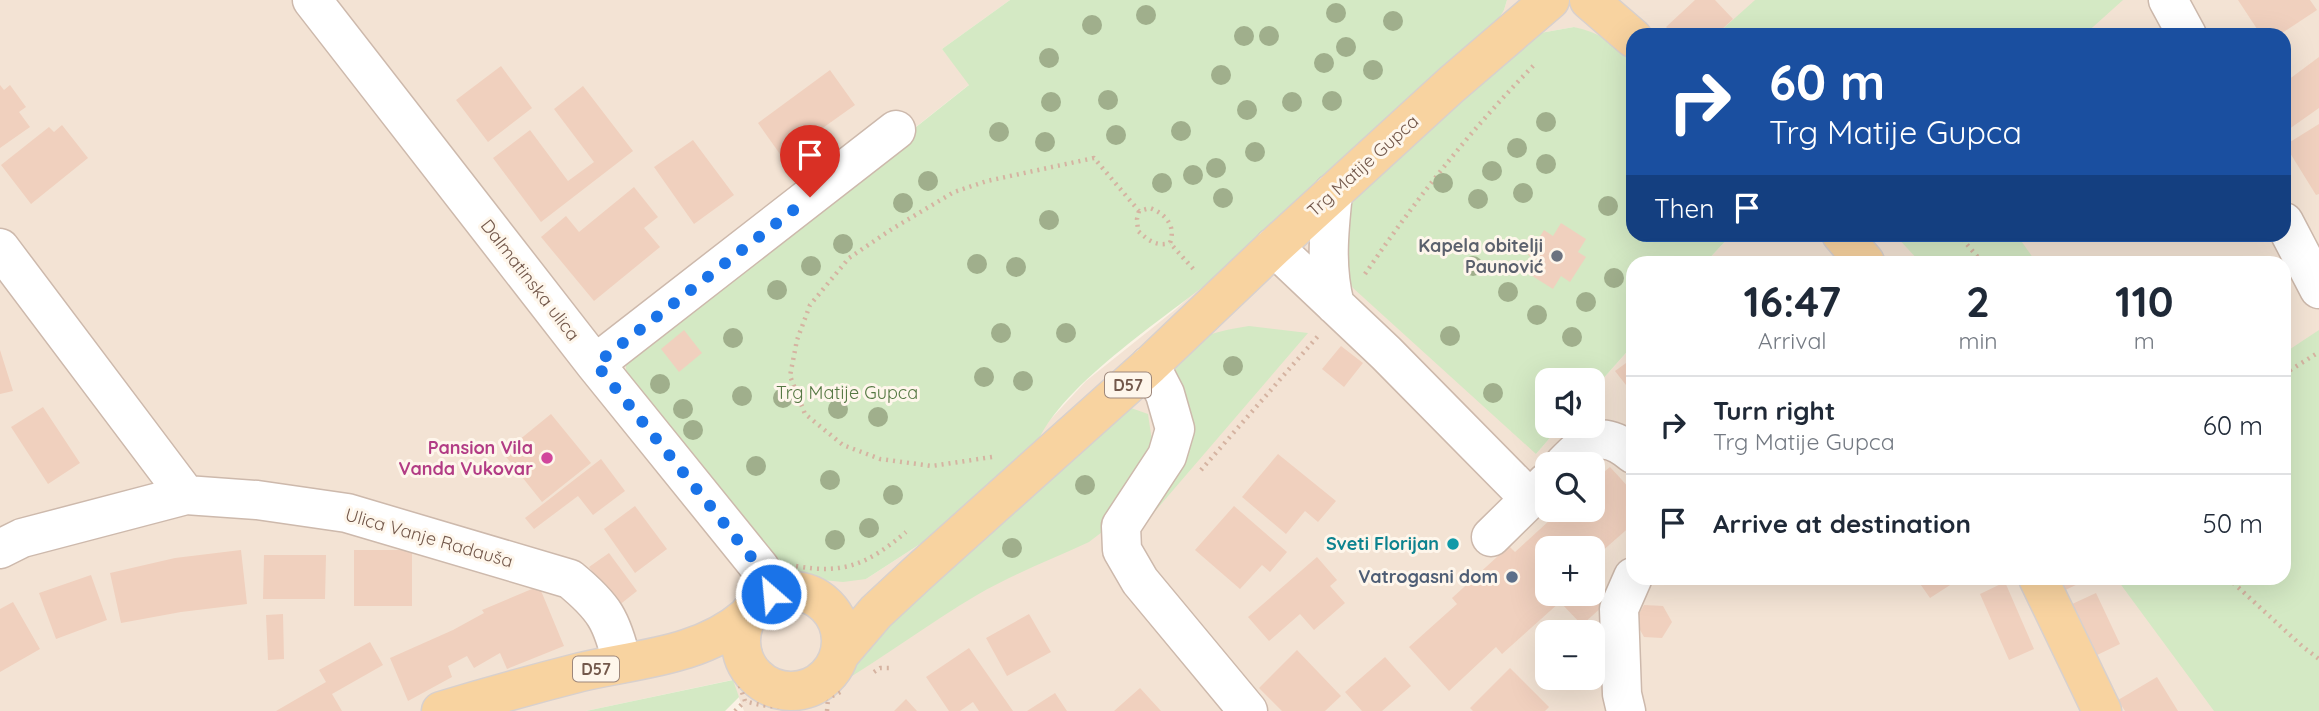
<!DOCTYPE html>
<meta charset="utf-8">
<style>
body{margin:0;font-family:Quicksand,sans-serif;background:#f2f2f3;color:#1f2937;height:100vh;display:flex;flex-direction:column;font-size:26px;white-space:nowrap}
*{box-sizing:border-box;margin:0}
p{font-size:23px;color:#747a83}
.icon{flex:none;width:38px;height:38px;fill:none;stroke:currentColor;stroke-width:2;stroke-linecap:round;stroke-linejoin:round}
.map{position:relative;flex:1;overflow:hidden}
.side{position:absolute;left:1626px;top:256px;width:665px;height:329px;display:flex;flex-direction:column;background:#fff;border-radius:21px;box-shadow:0 7px 28px #0002}
.side>*{flex:none}
.hud{position:absolute;left:1626px;top:28px;width:665px;height:214px;border-radius:21px;box-shadow:0 7px 28px #0002;background:#1a4fa0;color:#fff;overflow:hidden}
.controls{position:absolute;left:1535px;top:368px;display:grid;gap:14px}
.controls a{display:grid;place-items:center;width:70px;height:70px;border-radius:14px;background:#fff;box-shadow:0 7px 28px #0002;font-size:35px}
.pin{position:absolute;display:grid;place-items:center;width:60px;height:60px;color:#fff;margin:-72px -30px;border-radius:50% 50% 50% 0;rotate:-45deg;box-shadow:0 0 7px #0007}
.pin .icon{rotate:45deg}
.me{position:absolute;width:77px;margin:-38px;rotate:333deg;stroke-linejoin:round;filter:drop-shadow(0 0 5px #0008)}
.turn{display:flex;align-items:center;gap:24px;height:147px;padding:0 28px;font-size:32px}
.turn .icon{width:91px;height:91px;stroke-width:2.5}
.turn b{display:block;font-size:49px;line-height:60px}
.then{display:flex;align-items:center;height:66px;padding:0 28px;background:#0003;gap:14px;font-size:26px}
.eta{display:flex;justify-content:space-evenly;align-items:center;height:119px;text-align:center}
.eta b{font-size:42px;font-weight:700;line-height:49px}
ul{padding:0;list-style:none}
li{display:flex;align-items:center;gap:21px;height:98px;padding:0 28px;border-top:2px solid #e0e1e3}
li div{flex:1}
li b{display:block;font-size:26px}
li em{font-style:normal}
.map>svg:first-child{display:block}
.residential{fill:#f3e3d4;fill-rule:evenodd}
.green{fill:#d4e9c4}
.building{fill:#f0d0be}
.lines{fill:none;stroke-linecap:round;stroke-linejoin:round}
.minor-casing{stroke:#cdb9ac;stroke-width:41}
.major-casing{stroke:#d8d0cd;stroke-width:41}
.path{stroke:#d5b3a1;stroke-width:4.5;stroke-dasharray:2 5;stroke-linecap:butt}
.minor{stroke:#fff;stroke-width:38}
.major{stroke:#f8d3a0;stroke-width:38}
.tree{fill:#a0af8c}
.route{stroke:#1a73e8;stroke-width:12;stroke-dasharray:0 21.6}
.worship-dot{fill:#6b7280;stroke:#fef6eb;stroke-width:2.5}
.hotel-dot{fill:#d1479c;stroke:#fef6eb;stroke-width:2.5}
.culture-dot{fill:#0f9aa8;stroke:#fef6eb;stroke-width:2.5}
.service-dot{fill:#5c6f8a;stroke:#fef6eb;stroke-width:2.5}
.labels{text-anchor:middle;stroke-width:6;stroke-linejoin:round;paint-order:stroke}
.shield{fill:#fef6eb;stroke:#9d877b;stroke-width:2}
.shield-label{font-size:16px;font-weight:bold;fill:#73584b}
.street-label{font-size:18px;fill:#73584b;stroke:#fef6eb}
.worship-label{font-size:18px;font-weight:bold;fill:#5b616d;stroke:#fef6eb;text-anchor:end}
.park-label{font-size:18px;fill:#557843;stroke:#fef6eb}
.hotel-label{font-size:18px;font-weight:bold;fill:#b23c85;stroke:#fef6eb;text-anchor:end}
.culture-label{font-size:18px;font-weight:bold;fill:#0d838f;stroke:#fef6eb;text-anchor:end}
.service-label{font-size:18px;font-weight:bold;fill:#4e5e75;stroke:#fef6eb;text-anchor:end}
</style>
<div class="map">
<svg width="2319" height="711" viewBox="0 0 2319 711">
<rect width="100%" height="100%" fill="#fbf2e5"/>
<!-- residential -->
<path class="residential" d="M 0,0 L 1010,0 L 942,49 L 970,84 L 662,328 L 866,579 L 951,524 L 1036,446 L 1041,432 L 1050,420 L 1086,381 L 1176,309 L 1504,10 L 1507,0 L 2319,0 L 2319,711 L 744,711 L 732,680 L 586,711 L 0,711 ZM 1574,27 L 1611,40 L 1633,60 L 1633,35 L 2284,35 L 2284,234 L 1731,235 L 1706,262 L 2284,262 L 2284,578 L 1633,578 L 1633,345 L 1593,390 L 1592,425 L 1561,425 L 1536,454 L 1529,35 ZM 1547,464 L 1592,464 L 1592,509 L 1547,509 ZM 1547,548 L 1592,548 L 1592,593 L 1547,593 ZM 1547,632 L 1592,632 L 1592,677 L 1547,677 Z"/>
<!-- green -->
<path class="green" d="M 1010,0 L 1507,0 L 1504,10 L 1494,26 C 1405,106 1318,187 1229,266 C 1175,312 1060,383 1036,446 L 951,524 L 866,579 L 843,582 L 782,576 L 626,372 L 626,357 L 969,85 L 942,49 Z
M 1755,0 L 2123,0 L 2084,35 L 1716,35 Z
M 1574,27 C 1599,32 1614,43 1633,60 L 1633,234 L 1731,235 L 1706,262 L 1633,262 L 1633,345 L 1593,390 L 1592,380 L 1547,380 L 1547,425 L 1561,425 L 1536,454 L 1353,288 L 1339,263 L 1347,208 L 1359,193 L 1529,35 Z
M 1895,235 L 2017,235 L 2036,262 L 1920,262 Z
M 1249,326 L 1308,333 L 1138,531 L 1177,362 C 1197,333 1216,332 1249,326 Z
M 2319,330 L 2319,711 L 2214,711 L 2116,578 L 2284,578 L 2284,353 Z
M 1131,408 L 1148,414 L 1152,441 L 1140,470 L 1112,519 L 1102,532 L 1089,542 C 1052,559 1013,574 977,595 C 929,623 885,657 837,685 L 838,678 L 857,650 L 1006,521 L 1117,417 Z
M 733,680 L 739,697 L 725,711 L 586,711 Z"/>
<!-- building -->
<path class="building" d="M 1695,0 L 1715,0 L 1733,19 L 1716,35 L 1674,35 L 1666,27 Z
M 2238,0 L 2310,0 L 2317,10 L 2279,35 L 2261,35 Z
M 2319,57 L 2319,108 L 2285,132 L 2284,83 Z
M 501,66 L 532,108 L 488,142 L 456,100 Z
M 830,70 L 855,105 L 782,157 L 758,123 Z
M 0,85 L 4,90 L 10,85 L 26,107 L 19,112 L 30,127 L 0,148 Z
M 583,86 L 633,151 L 541,222 L 493,158 L 530,130 L 568,181 L 594,162 L 554,109 Z
M 2319,124 L 2319,194 L 2316,195 L 2285,145 Z
M 62,125 L 88,158 L 31,204 L 1,165 L 49,127 L 54,132 Z
M 693,140 L 734,195 L 694,224 L 654,167 Z
M 634,187 L 658,217 L 644,228 L 660,247 L 594,301 L 541,237 L 566,216 L 579,232 Z
M 1561,223 L 1586,239 L 1578,252 L 1586,257 L 1570,282 L 1561,276 L 1553,289 L 1529,274 L 1537,261 L 1528,255 L 1544,230 L 1553,236 Z
M 684,330 L 702,353 L 679,372 L 661,349 Z
M 1341,346 L 1363,363 L 1344,387 L 1322,369 Z
M 0,350 L 13,391 L 0,394 Z
M 1633,358 L 1633,394 L 1615,371 Z
M 43,407 L 80,463 L 48,484 L 11,427 Z
M 551,414 L 591,463 L 542,502 L 503,453 Z
M 1278,454 L 1336,501 L 1318,522 L 1305,511 L 1286,534 L 1242,497 Z
M 601,459 L 625,491 L 593,515 L 578,496 L 534,529 L 525,518 Z
M 1610,467 L 1633,492 L 1633,524 L 1592,560 L 1592,548 L 1547,548 L 1547,593 L 1593,593 L 1604,605 L 1582,625 L 1560,602 L 1502,654 L 1496,647 L 1449,691 L 1409,647 L 1457,604 L 1452,598 L 1509,546 L 1515,552 L 1562,509 L 1592,509 L 1592,482 Z
M 635,506 L 667,549 L 635,573 L 604,529 Z
M 1234,506 L 1287,552 L 1270,572 L 1262,565 L 1240,589 L 1195,550 Z
M 241,550 L 247,604 L 181,612 L 121,623 L 110,573 L 175,558 Z
M 354,550 L 412,550 L 412,606 L 354,606 Z
M 609,553 L 637,591 L 618,606 L 589,567 Z
M 264,555 L 326,555 L 325,599 L 263,599 Z
M 1317,557 L 1337,580 L 1330,586 L 1345,603 L 1314,630 L 1300,614 L 1269,641 L 1248,617 Z
M 91,575 L 107,620 L 56,639 L 39,593 Z
M 1916,578 L 1961,578 L 1930,598 Z
M 2056,578 L 2091,578 L 2063,591 Z
M 2005,582 L 2034,649 L 2009,660 L 1980,594 Z
M 539,586 L 564,646 L 507,669 L 500,653 L 474,668 L 467,656 L 448,666 L 452,677 L 408,701 L 390,658 L 453,630 L 484,613 L 482,610 Z
M 2096,593 L 2120,644 L 2095,656 L 2070,605 Z
M 13,602 L 40,649 L 0,672 L 0,609 Z
M 1644,605 L 1663,606 L 1672,622 L 1662,638 L 1644,637 L 1635,621 Z
M 283,614 L 284,659 L 268,660 L 266,615 Z
M 1029,614 L 1051,652 L 1007,676 L 986,638 Z
M 370,642 L 383,665 L 332,694 L 342,711 L 276,711 L 326,682 L 319,670 Z
M 969,648 L 1013,711 L 979,711 L 973,702 L 960,711 L 949,711 L 926,677 Z
M 1297,650 L 1341,696 L 1325,711 L 1282,711 L 1259,688 Z
M 1385,657 L 1411,686 L 1382,711 L 1362,711 L 1345,692 Z
M 1510,668 L 1549,707 L 1545,711 L 1473,711 L 1470,708 Z
M 2157,677 L 2178,711 L 2125,711 L 2118,700 Z
M 1140,688 L 1161,711 L 1114,711 Z
M 1055,693 L 1067,711 L 1027,711 Z
M 906,699 L 917,711 L 894,711 Z"/>
<g class="lines">
<defs>
<path id="minor" d="M 312,0 L 595,364 L 760,568 L 771,594
M 2168,0 L 2187,35
M 1333,193 C 1329,231 1325,267 1335,305
M 2284,222 L 2319,289
M 1274,247 L 1386,353 L 1530,499
M 0,248 L 186,495
M 595,364 L 896,130
M 1150,365 L 1165,394 L 1175,429 L 1167,456 L 1121,526 L 1122,550 L 1140,581 L 1248,711
M 1564,464 C 1588,439 1603,429 1633,454
M 1491,537 L 1547,482
M 0,549 L 22,538 L 186,495 L 257,500 L 347,513 L 570,579 C 604,607 612,620 622,663
M 1626,711 L 1622,694 L 1619,609 L 1633,577"/>
<path id="major" d="M 1589,0 L 1633,38
M 1841,234 L 1865,262
M 2038,578 L 2102,711
M741 641a50 50 0 1 1 100 0a50 50 0 1 1-100 0Z
M 840,654 L 876,612 L 918,573 L 1150,365 L 1274,247 L 1451,85 L 1550,0
M 441,711 C 487,697 534,684 581,672 C 637,659 701,656 746,617"/>
</defs>
<!-- minor casing -->
<use href="#minor" class="minor-casing"/>
<!-- major casing -->
<use href="#major" class="major-casing"/>
<!-- path -->
<path class="path" d="M 1139,211 L 1137,219 L 1138,231 C 1148,240 1156,247 1170,243
M 1958,234 L 1982,262
M 1365,274 C 1416,199 1472,128 1536,63
M 2284,374 L 2319,352
M 992,457 L 932,466 L 880,459 L 843,445 L 805,414 L 790,376 L 797,340 L 810,305 L 849,258 L 892,229 L 954,192 L 987,181 L 1094,158 L 1139,211 L 1150,208 C 1166,214 1176,226 1170,243 L 1196,272
M 1201,470 L 1318,336
M 796,566 C 845,575 869,563 906,532
M 2228,578 L 2303,647 L 2319,659
M 733,666 L 745,701 C 775,711 814,707 842,691
M 874,672 L 880,668 L 893,668
M 735,711 L 745,701
M 827,711 L 828,698"/>
<!-- minor -->
<use href="#minor" class="minor"/>
<!-- major -->
<use href="#major" class="major"/>
</g>
<!-- trees -->
<g class="tree">
<circle cx="1336" cy="13" r="10"/>
<circle cx="1146" cy="15" r="10"/>
<circle cx="1393" cy="21" r="10"/>
<circle cx="1092" cy="25" r="10"/>
<circle cx="1244" cy="36" r="10"/>
<circle cx="1269" cy="36" r="10"/>
<circle cx="1346" cy="47" r="10"/>
<circle cx="1049" cy="58" r="10"/>
<circle cx="1324" cy="63" r="10"/>
<circle cx="1373" cy="70" r="10"/>
<circle cx="1221" cy="75" r="10"/>
<circle cx="1108" cy="100" r="10"/>
<circle cx="1332" cy="101" r="10"/>
<circle cx="1051" cy="102" r="10"/>
<circle cx="1292" cy="102" r="10"/>
<circle cx="1247" cy="110" r="10"/>
<circle cx="1546" cy="122" r="10"/>
<circle cx="1181" cy="131" r="10"/>
<circle cx="999" cy="132" r="10"/>
<circle cx="1116" cy="135" r="10"/>
<circle cx="1045" cy="142" r="10"/>
<circle cx="1517" cy="148" r="10"/>
<circle cx="1255" cy="152" r="10"/>
<circle cx="1546" cy="164" r="10"/>
<circle cx="1216" cy="168" r="10"/>
<circle cx="1492" cy="171" r="10"/>
<circle cx="1193" cy="175" r="10"/>
<circle cx="928" cy="181" r="10"/>
<circle cx="1162" cy="183" r="10"/>
<circle cx="1443" cy="183" r="10"/>
<circle cx="1523" cy="193" r="10"/>
<circle cx="1223" cy="198" r="10"/>
<circle cx="1478" cy="199" r="10"/>
<circle cx="903" cy="203" r="10"/>
<circle cx="1608" cy="206" r="10"/>
<circle cx="1049" cy="220" r="10"/>
<circle cx="843" cy="244" r="10"/>
<circle cx="977" cy="264" r="10"/>
<circle cx="811" cy="266" r="10"/>
<circle cx="1473" cy="266" r="10"/>
<circle cx="1016" cy="267" r="10"/>
<circle cx="1614" cy="278" r="10"/>
<circle cx="777" cy="290" r="10"/>
<circle cx="1508" cy="292" r="10"/>
<circle cx="1586" cy="302" r="10"/>
<circle cx="1537" cy="315" r="10"/>
<circle cx="1001" cy="333" r="10"/>
<circle cx="1066" cy="333" r="10"/>
<circle cx="1450" cy="336" r="10"/>
<circle cx="1572" cy="337" r="10"/>
<circle cx="733" cy="338" r="10"/>
<circle cx="1233" cy="366" r="10"/>
<circle cx="984" cy="377" r="10"/>
<circle cx="1023" cy="381" r="10"/>
<circle cx="660" cy="384" r="10"/>
<circle cx="1493" cy="393" r="10"/>
<circle cx="742" cy="396" r="10"/>
<circle cx="783" cy="398" r="10"/>
<circle cx="683" cy="409" r="10"/>
<circle cx="838" cy="409" r="10"/>
<circle cx="878" cy="417" r="10"/>
<circle cx="693" cy="430" r="10"/>
<circle cx="756" cy="466" r="10"/>
<circle cx="830" cy="480" r="10"/>
<circle cx="1085" cy="485" r="10"/>
<circle cx="893" cy="495" r="10"/>
<circle cx="869" cy="528" r="10"/>
<circle cx="835" cy="540" r="10"/>
<circle cx="1012" cy="548" r="10"/>
</g>
<g class="lines">
<!-- route -->
<path class="route" d="M 771,594 L 760,568 L 596,364 L 810,197"/>
</g>
<!-- markers -->
<circle class="worship-dot" cx="1557" cy="256" r="7"/>
<circle class="hotel-dot" cx="547" cy="458" r="7"/>
<circle class="culture-dot" cx="1453" cy="544" r="7"/>
<circle class="service-dot" cx="1512" cy="577" r="7"/>
<g class="labels">
<!-- shield labels -->
<g class="shield">
<rect x="1105" y="372.5" width="46" height="25" rx="5"/>
<rect x="573" y="656.5" width="46" height="25" rx="5"/>
</g>
<g class="shield-label">
<text x="1128" y="391">D57</text>
<text x="596" y="675">D57</text>
</g>
<!-- street labels -->
<g class="street-label">
<text transform="translate(1363 166) rotate(-42)" y="6">Trg Matije Gupca</text>
<text transform="translate(530 280) rotate(52)" y="6">Dalmatinska ulica</text>
<text transform="translate(429 538) rotate(16)" y="6">Ulica Vanje Radauša</text>
</g>
<!-- worship labels -->
<g class="worship-label">
<text x="1543" y="252">Kapela obitelji<tspan x="1543" dy="21">Paunović</tspan></text>
</g>
<!-- park labels -->
<g class="park-label">
<text x="847" y="399">Trg Matije Gupca</text>
</g>
<!-- hotel labels -->
<g class="hotel-label">
<text x="533" y="454">Pansion Vila<tspan x="533" dy="21">Vanda Vukovar</tspan></text>
</g>
<!-- culture labels -->
<g class="culture-label">
<text x="1439" y="550">Sveti Florijan</text>
</g>
<!-- service labels -->
<g class="service-label">
<text x="1498" y="583">Vatrogasni dom</text>
</g>
</g>
</svg>
<div class="controls">
<a><svg class="icon" aria-label="sound" viewBox="0 0 24 24"><path d="M4 9h4l5-4v14l-5-4H4zM17 9q2 3 0 6"/></svg></a>
<a><svg class="icon" aria-label="search" viewBox="0 0 24 24"><circle cx="10" cy="10" r="6"/><path d="M15 15l6 6"/></svg></a>
<a>+</a>
<a>−</a>
</div>
<div class="pin" style="left:810px;top:197px;background:#d93025"><svg class="icon" aria-label="arrive" viewBox="0 0 24 24"><path d="M6 21V4h12l-3 4 3 4H6"/></svg></div>
<svg class="me" style="left:771px;top:594px" viewBox="-20 -20 40 40"><circle r="17" fill="#1a73e8" stroke="#fff" stroke-width="3"/><path d="M0-11L8 9 0 5-8 9z" fill="#fff"/></svg>
<div class="hud">
<div class="turn"><svg class="icon" aria-label="right" viewBox="0 0 24 24"><path d="M7 20v-9h11M14 6l5 5-5 5"/></svg><div><b>60 m</b>Trg Matije Gupca</div></div>
<div class="then">Then<svg class="icon" aria-label="arrive" viewBox="0 0 24 24"><path d="M6 21V4h12l-3 4 3 4H6"/></svg></div>
</div>
<section class="side">
<div class="eta">
<div><b>16:47</b><p>Arrival</p></div>
<div><b>2</b><p>min</p></div>
<div><b>110</b><p>m</p></div>
</div>
<ul>
<li><svg class="icon" aria-label="right" viewBox="0 0 24 24"><path d="M7 20v-9h11M14 6l5 5-5 5"/></svg><div><b>Turn right</b><p>Trg Matije Gupca</p></div><em>60 m</em></li>
<li><svg class="icon" aria-label="arrive" viewBox="0 0 24 24"><path d="M6 21V4h12l-3 4 3 4H6"/></svg><div><b>Arrive at destination</b></div><em>50 m</em></li>
</ul>
</section>
</div>
